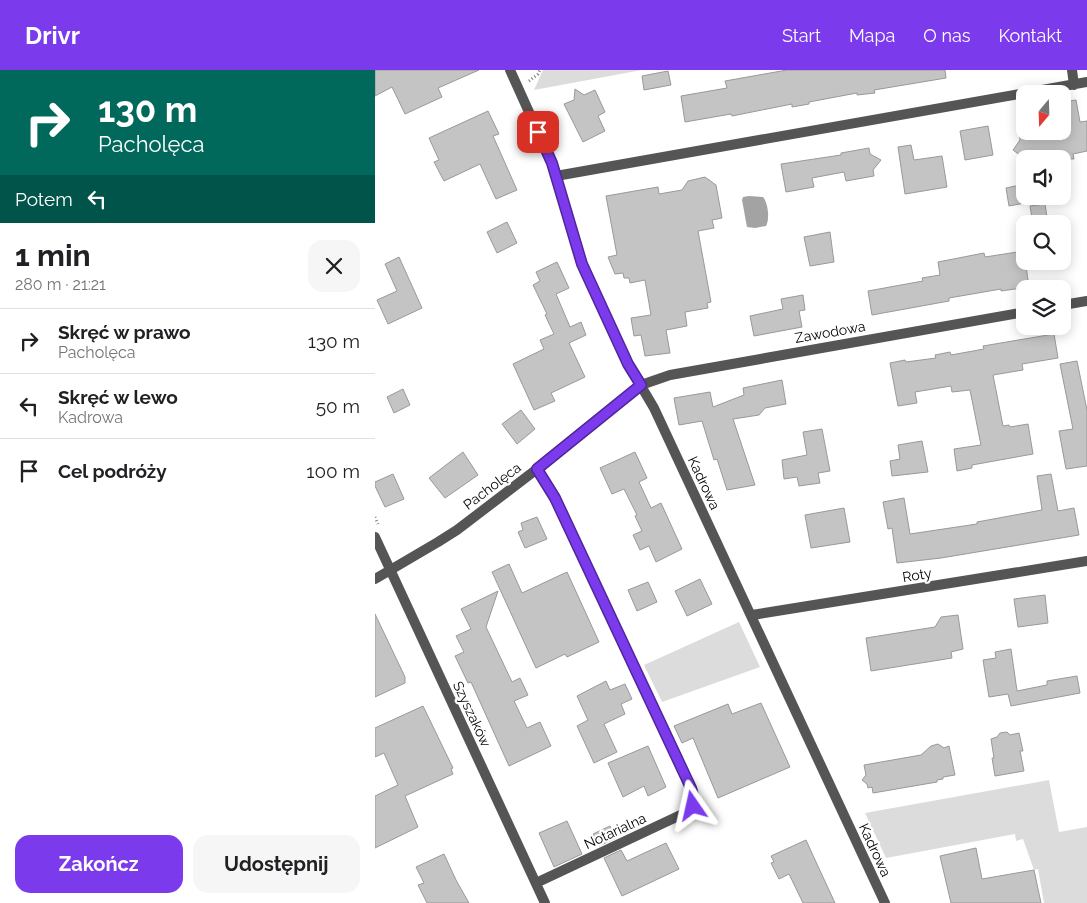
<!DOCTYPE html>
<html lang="pl">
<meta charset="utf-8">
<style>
body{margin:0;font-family:Raleway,sans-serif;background:#f6f6f6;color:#202124;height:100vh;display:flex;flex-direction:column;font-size:19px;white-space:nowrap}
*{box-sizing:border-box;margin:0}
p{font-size:16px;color:#757577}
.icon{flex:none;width:28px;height:28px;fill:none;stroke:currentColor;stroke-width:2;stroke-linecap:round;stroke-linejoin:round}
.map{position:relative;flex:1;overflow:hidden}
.panel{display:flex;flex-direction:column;background:#fff;width:375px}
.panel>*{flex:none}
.guide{background:#00695c;color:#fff;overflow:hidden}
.needle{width:32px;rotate:199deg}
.tools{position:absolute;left:641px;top:15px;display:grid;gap:10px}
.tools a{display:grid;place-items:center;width:55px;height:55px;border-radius:10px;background:#fff;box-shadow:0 2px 12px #0003;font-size:25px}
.pin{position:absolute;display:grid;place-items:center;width:42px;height:42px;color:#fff;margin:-21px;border-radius:10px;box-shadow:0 2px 8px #0006}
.me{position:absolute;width:55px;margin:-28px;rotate:349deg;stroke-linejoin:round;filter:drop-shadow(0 0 4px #0008)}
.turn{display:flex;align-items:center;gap:18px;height:105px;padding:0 15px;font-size:22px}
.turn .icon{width:65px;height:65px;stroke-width:2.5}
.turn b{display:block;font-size:35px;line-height:42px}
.then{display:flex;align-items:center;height:48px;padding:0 15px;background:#0003;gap:10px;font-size:19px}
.round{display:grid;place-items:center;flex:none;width:52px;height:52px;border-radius:15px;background:#f6f6f6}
.headline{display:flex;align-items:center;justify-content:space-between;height:85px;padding:0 15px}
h1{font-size:30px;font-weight:700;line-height:38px}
.primary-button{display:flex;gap:10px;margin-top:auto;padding:10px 15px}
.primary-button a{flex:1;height:58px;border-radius:15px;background:#7c3aed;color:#fff;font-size:20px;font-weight:700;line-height:58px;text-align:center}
.primary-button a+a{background:#f6f6f6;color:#202124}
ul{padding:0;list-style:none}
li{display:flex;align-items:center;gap:15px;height:65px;padding:0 15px;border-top:1px solid #e0e0e0}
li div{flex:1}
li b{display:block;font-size:19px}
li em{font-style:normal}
header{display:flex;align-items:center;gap:30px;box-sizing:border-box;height:70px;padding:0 25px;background:#7c3aed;color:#fff}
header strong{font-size:24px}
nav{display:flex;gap:28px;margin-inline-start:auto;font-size:18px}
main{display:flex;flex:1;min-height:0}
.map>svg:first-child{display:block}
.green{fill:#dcdcdc}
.water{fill:#a3a3a3}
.building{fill:#c4c4c4;stroke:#999}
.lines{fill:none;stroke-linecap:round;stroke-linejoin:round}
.path{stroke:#777;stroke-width:3;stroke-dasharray:1 2.5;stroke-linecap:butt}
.minor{stroke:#555;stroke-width:10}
.route-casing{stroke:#51269a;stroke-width:12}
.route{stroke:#7c3aed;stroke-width:9}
.labels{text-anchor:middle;stroke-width:4.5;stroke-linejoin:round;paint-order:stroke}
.street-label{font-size:14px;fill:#000;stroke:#fff}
</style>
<header>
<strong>Drivr</strong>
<nav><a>Start</a><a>Mapa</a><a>O nas</a><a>Kontakt</a></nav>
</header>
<main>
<section class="panel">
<div class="guide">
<div class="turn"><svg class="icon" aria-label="right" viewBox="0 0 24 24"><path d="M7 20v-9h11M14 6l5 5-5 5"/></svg><div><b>130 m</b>Pacholęca</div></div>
<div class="then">Potem<svg class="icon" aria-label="left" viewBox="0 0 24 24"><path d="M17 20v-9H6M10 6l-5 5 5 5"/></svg></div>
</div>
<div class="headline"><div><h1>1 min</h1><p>280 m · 21:21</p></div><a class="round"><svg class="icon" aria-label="close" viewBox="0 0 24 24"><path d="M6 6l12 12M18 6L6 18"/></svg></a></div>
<ul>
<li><svg class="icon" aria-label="right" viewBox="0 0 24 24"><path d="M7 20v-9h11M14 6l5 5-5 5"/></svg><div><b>Skręć w prawo</b><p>Pacholęca</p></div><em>130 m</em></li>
<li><svg class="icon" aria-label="left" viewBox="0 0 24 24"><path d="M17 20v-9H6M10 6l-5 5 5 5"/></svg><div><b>Skręć w lewo</b><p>Kadrowa</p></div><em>50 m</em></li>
<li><svg class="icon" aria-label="arrive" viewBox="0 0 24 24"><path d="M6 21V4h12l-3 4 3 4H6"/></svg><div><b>Cel podróży</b></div><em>100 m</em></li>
</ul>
<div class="primary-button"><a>Zakończ</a><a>Udostępnij</a></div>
</section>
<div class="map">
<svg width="712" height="833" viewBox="0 0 712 833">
<rect width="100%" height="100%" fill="#fff"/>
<!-- green -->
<path class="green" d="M 168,0 L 267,0 L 159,20 Z
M 364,552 L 385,597 L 287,632 L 269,595 Z
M 674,710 L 684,762 L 712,757 L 712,833 L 669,833 L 663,799 L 659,800 L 648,769 L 641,771 L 640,764 L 511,788 L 490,743 Z"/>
<!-- water -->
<path class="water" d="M 374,126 L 388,127 C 393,133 395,149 391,156 L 380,158 L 372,157 L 367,130 L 368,127 Z"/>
<!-- building -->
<path class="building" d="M 0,0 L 104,0 L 63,18 L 67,27 L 30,44 L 17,17 L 0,26 Z
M 412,0 L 570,0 L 571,8 L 499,20 L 500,23 L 482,25 L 482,23 L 434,32 L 434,34 L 417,37 L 417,34 L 357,46 L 356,44 L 310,52 L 306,26 L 352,18 L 350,11 Z
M 293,1 L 296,15 L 269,20 L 267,6 Z
M 200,19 L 209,25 L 220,20 L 230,42 L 223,46 L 230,61 L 208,72 L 189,34 L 199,30 Z
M 701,30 L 705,52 L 712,51 L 712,81 L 698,84 L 699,89 L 650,89 L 638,80 L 645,70 L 644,64 L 658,61 L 688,61 L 688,32 Z
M 113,41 L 124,64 L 118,66 L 142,120 L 121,129 L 105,94 L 69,111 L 59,92 L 64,90 L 54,68 Z
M 613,56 L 618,85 L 590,90 L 585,61 Z
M 536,75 L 539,90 L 567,86 L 572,117 L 530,124 L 523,77 Z
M 494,78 L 495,84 L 506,90 L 498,100 L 499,106 L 471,111 L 469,102 L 437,108 L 439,117 L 411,122 L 406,94 L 466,85 L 466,83 Z
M 330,107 L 341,115 L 347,148 L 337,150 L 339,158 L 323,161 L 336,232 L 332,233 L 333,238 L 310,242 L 312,256 L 291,260 L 295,283 L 270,286 L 266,265 L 259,266 L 256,248 L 276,245 L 270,210 L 255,213 L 254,208 L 249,208 L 248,203 L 240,204 L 233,187 L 242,185 L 231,126 L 283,117 L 284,124 L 307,120 L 313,111 Z
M 650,114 L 650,133 L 634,136 L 631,118 Z
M 670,134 L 673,154 L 658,154 L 655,136 Z
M 132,152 L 142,173 L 122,183 L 112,162 Z
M 455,162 L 459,192 L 435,196 L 429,167 Z
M 649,181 L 654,217 L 626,221 L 626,219 L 574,228 L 574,231 L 497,245 L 493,221 L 548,211 L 547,208 L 565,205 L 563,192 L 609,183 L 610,187 Z
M 24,187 L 47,238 L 13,254 L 2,230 L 22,221 L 10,194 Z
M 182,192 L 194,218 L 181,224 L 195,257 L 206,252 L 211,265 L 194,273 L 210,307 L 176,323 L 180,331 L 159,340 L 138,294 L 169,279 L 165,270 L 179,264 L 170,245 L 172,244 L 158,215 L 165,211 L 161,202 Z
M 428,225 L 430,240 L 424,241 L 427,257 L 379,266 L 375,246 L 408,239 L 406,229 Z
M 679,264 L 683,288 L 647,294 L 648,300 L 618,305 L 628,356 L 634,355 L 635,357 L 653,354 L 658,384 L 597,395 L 597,398 L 582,401 L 579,379 L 606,375 L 595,320 L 577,322 L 576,316 L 540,322 L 542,333 L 523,336 L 515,293 L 530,290 L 531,292 L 561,288 L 560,285 L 575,282 L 576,285 L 609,279 L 608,276 Z
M 702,291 L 712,340 L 712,396 L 691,399 L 684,361 L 698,359 L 685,294 Z
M 407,310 L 411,334 L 390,338 L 384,345 L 358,349 L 380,415 L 352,420 L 342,389 L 339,390 L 327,351 L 304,355 L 299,328 L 335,322 L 338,337 L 369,325 L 368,318 Z
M 28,319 L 35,335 L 19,343 L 12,327 Z
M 146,340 L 160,359 L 142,374 L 127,354 Z
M 447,359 L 455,401 L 443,403 L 445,413 L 424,416 L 422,407 L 409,409 L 407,390 L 432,385 L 428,362 Z
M 547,371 L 553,402 L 517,406 L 515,391 L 525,389 L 523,375 Z
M 88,382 L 103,405 L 70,428 L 54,408 Z
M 260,382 L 272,408 L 264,412 L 276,438 L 286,433 L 307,479 L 281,492 L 274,476 L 265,480 L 258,465 L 267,461 L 260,446 L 262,445 L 249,419 L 237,424 L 225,398 Z
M 18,404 L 29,429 L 10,437 L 0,416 L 0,412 Z
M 676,404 L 683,441 L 699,438 L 704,465 L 566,488 L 522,493 L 517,458 L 513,459 L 508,432 L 529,428 L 535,464 L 602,454 L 602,452 L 667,440 L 662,406 Z
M 469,438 L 475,472 L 436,478 L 430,445 Z
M 162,447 L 172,469 L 150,478 L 143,462 L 148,460 L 146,453 Z
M 134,494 L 147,523 L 192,502 L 224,572 L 192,587 L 190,584 L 161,598 L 117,502 Z
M 325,509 L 337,534 L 312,546 L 300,521 Z
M 273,512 L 282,532 L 262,541 L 253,520 Z
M 123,521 L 111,557 L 137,612 L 145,608 L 153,625 L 139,631 L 152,658 L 165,652 L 176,676 L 134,696 L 96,612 L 93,613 L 80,586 L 89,582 L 81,566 L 96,559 L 86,539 Z
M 670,525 L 673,553 L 643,557 L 639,529 Z
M 0,544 L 30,607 L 30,613 L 0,627 Z
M 583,545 L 588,579 L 576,582 L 577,588 L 496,601 L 491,568 L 560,557 L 566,547 Z
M 636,579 L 642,621 L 672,615 L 672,611 L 702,606 L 705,623 L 636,636 L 633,624 L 614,627 L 608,590 L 621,588 L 620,582 Z
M 231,611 L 235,620 L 250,614 L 257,629 L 246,634 L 250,644 L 229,654 L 242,682 L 219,693 L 202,656 L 213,650 L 202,626 Z
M 386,633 L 415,697 L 343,728 L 318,668 L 307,673 L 299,656 L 353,634 L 357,644 Z
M 48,636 L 78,698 L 76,699 L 78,704 L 30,726 L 43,757 L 0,778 L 0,726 L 23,715 L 9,683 L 0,687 L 0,658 Z
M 632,662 L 635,665 L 644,663 L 648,681 L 645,681 L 649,701 L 620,706 L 617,688 L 619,688 L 616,669 L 622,667 L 625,663 Z
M 563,674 L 569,678 L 574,676 L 580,705 L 568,707 L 568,709 L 562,710 L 562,712 L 498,723 L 497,717 L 493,718 L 492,714 L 487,710 L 491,705 L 489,695 L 546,685 L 556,676 Z
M 273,676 L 291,717 L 273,726 L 269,716 L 248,727 L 233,693 Z
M 192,751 L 207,784 L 179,797 L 164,763 Z
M 235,756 L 241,768 L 224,776 L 218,764 Z
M 431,770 L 441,792 L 460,833 L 428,833 L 414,804 L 404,809 L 396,793 L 399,792 L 396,786 Z
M 291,773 L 304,799 L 247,826 L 229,788 L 246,780 L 252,791 Z
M 601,778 L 607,809 L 659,800 L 666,833 L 576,833 L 565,786 Z
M 69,784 L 81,810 L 94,833 L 52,833 L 43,815 L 49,813 L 41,797 Z"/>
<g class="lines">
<!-- path -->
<path class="path" d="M 154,11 L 163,4 L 165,0
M 0,447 L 3,454"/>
<!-- minor -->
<path class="minor" d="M 135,0 L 177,93 L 207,194 L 213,208 L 253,294 L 279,338 L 510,833
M 697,0 L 699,15
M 181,106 L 712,12
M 688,235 L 712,231
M 0,467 L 170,833
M 0,509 L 63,472 L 82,460 L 162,399 L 266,315 L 295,305 L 650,242
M 377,545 L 712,491
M 161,813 L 312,742 C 320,735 319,728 316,718 L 180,429 L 162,399"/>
</g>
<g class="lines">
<defs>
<path id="route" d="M 163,62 L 177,93 L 207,194 L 253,294 L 266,315 L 162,399 L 180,428 L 316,718 L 319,728 L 318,736"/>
</defs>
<!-- route casing -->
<use href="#route" class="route-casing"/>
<!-- route -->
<use href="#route" class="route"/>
</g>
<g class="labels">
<!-- street labels -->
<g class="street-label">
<text transform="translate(455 262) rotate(-10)" y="5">Zawodowa</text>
<text transform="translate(329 413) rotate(65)" y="5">Kadrowa</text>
<text transform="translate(117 416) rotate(-37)" y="5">Pacholęca</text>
<text transform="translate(542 505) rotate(-9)" y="5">Roty</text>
<text transform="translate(97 644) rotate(65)" y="5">Szyszaków</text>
<text transform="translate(240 761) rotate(-25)" y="5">Notarialna</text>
<text transform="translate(500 780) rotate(65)" y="5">Kadrowa</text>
</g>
</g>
</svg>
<div class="tools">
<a><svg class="needle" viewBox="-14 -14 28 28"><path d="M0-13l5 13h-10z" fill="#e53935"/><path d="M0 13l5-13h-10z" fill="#757577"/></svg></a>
<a><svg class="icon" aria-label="sound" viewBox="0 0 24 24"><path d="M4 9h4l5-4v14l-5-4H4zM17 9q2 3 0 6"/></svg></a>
<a><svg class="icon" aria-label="search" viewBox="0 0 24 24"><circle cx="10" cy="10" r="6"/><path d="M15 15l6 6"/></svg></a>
<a><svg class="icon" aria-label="layers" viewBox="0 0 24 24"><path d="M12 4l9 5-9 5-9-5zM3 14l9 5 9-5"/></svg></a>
</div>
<div class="pin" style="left:163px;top:62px;background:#d93025"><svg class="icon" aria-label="arrive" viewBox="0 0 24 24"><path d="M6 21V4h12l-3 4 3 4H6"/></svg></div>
<svg class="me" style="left:318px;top:736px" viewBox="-20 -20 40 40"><path d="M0-17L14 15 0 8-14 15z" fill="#7c3aed" stroke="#fff" stroke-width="4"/></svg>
</div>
</main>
